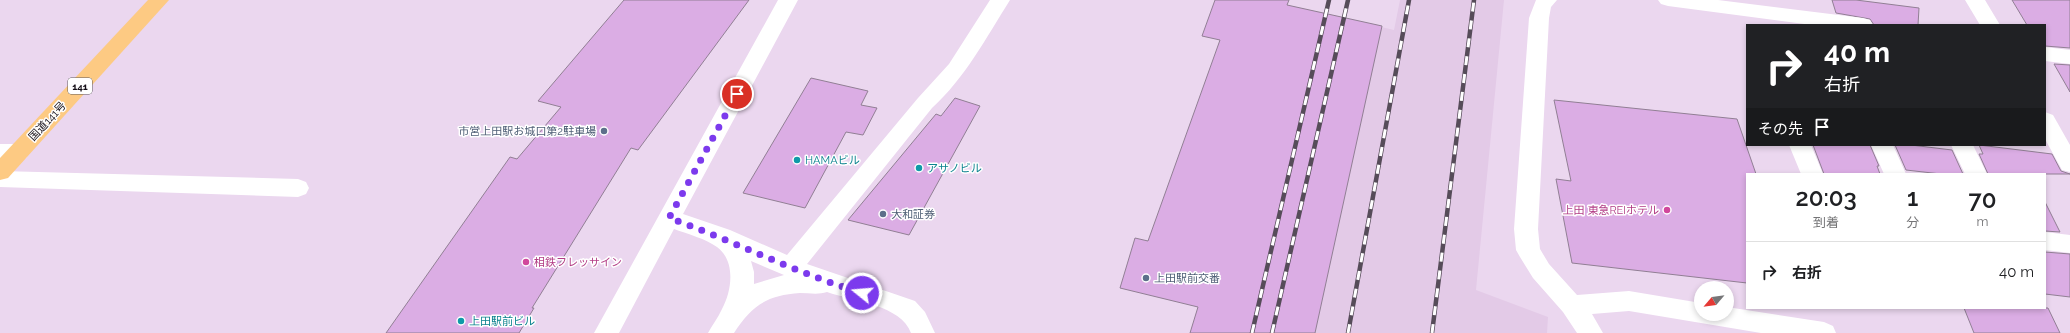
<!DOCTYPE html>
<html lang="ja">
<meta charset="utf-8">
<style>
body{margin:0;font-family:Raleway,"Noto Sans JP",sans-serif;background:#f6f6f6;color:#202124;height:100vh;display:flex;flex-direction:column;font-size:15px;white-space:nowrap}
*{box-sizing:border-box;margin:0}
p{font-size:13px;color:#757577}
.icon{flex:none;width:22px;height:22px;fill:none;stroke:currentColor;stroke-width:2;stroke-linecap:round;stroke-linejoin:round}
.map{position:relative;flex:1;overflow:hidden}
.panel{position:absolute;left:1746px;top:173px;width:300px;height:136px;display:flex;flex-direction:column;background:#fff;border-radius:0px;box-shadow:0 2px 6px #0003}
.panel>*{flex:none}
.banner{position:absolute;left:1746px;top:24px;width:300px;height:122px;border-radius:0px;box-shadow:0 2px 6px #0003;background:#202124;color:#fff;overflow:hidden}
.needle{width:26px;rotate:241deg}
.tools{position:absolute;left:1694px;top:281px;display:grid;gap:8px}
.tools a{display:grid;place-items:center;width:40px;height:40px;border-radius:50%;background:#fff;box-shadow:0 2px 6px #0003;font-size:20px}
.pin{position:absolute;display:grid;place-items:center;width:34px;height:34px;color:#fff;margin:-17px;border:2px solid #fff;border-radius:50%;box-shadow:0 1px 4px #0007}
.me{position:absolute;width:44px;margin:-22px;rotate:287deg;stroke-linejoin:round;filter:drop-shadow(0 0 3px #0008)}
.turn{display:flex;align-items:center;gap:14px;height:84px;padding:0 12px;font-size:18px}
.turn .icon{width:52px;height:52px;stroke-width:2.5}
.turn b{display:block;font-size:28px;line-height:34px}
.then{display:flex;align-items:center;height:38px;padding:0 12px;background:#0003;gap:8px;font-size:15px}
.eta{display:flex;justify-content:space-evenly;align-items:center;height:68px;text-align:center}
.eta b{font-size:24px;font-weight:600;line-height:28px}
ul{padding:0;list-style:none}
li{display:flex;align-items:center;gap:12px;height:60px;padding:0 12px;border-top:1px solid #e0e0e0}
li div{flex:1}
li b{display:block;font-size:15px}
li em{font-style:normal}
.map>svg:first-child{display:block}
.built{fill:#e3cae7}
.building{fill:#dbade4;stroke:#917f94}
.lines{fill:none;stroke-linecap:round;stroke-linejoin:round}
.minor{fill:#fff;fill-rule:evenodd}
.highway{fill:#fdca83;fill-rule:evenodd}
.rail-casing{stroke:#564c59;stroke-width:4.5}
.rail{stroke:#fff;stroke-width:3;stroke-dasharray:9;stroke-linecap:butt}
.route{stroke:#7c3aed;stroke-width:7;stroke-dasharray:0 12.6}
.service-dot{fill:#5c6f8a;stroke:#fff;stroke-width:1.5}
.culture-dot{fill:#0f9aa8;stroke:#fff;stroke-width:1.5}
.hotel-dot{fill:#d1479c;stroke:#fff;stroke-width:1.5}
.labels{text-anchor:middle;stroke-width:3;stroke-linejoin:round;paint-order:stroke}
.shield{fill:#fff;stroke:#5c585d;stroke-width:1}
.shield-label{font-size:10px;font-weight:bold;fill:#161018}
.street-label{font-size:11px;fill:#161018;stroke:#fff}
.service-label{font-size:11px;fill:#4e5e75;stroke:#fff;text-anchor:start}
.culture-label{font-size:11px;fill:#0d838f;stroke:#fff;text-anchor:start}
.hotel-label{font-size:11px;fill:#b23c85;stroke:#fff;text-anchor:end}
</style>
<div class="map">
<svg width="2070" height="333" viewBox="0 0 2070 333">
<rect width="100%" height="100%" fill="#ebd7ef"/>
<!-- built -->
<path class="built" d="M 1400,0 L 1504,0 L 1476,290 L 1548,317 L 1547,333 L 1190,333 L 1206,279 L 1300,8 L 1394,30 Z"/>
<!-- building -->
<path class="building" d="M 624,0 L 749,0 L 638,150 L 631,148 L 532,308 L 534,308 L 519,333 L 386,333 L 510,157 L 517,159 L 561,107 L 538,101 Z
M 1215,0 L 1289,0 L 1287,5 L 1382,26 L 1315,333 L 1190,333 L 1198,307 L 1120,288 L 1135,238 L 1148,241 L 1220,40 L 1202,36 Z
M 1832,0 L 1856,0 L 1919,8 L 1918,25 L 1874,25 L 1870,19 L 1836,13 Z
M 2012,0 L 2070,0 L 2070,48 L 2045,46 L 2045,25 L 2027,25 Z
M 2054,64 L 2070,65 L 2070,92 Z
M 811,78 L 868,91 L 861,105 L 877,108 L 863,135 L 846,132 L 805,208 L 743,193 Z
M 955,98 L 980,106 L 909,235 L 848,220 L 936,114 L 941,116 Z
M 1554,100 L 1737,119 L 1756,174 L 1747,174 L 1747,283 L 1572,263 L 1556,179 L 1571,181 Z
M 1813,145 L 1870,145 L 1879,166 L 1877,166 L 1880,174 L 1824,174 Z
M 1895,145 L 1911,145 L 1952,150 L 1963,174 L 1941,174 L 1906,170 Z
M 1979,145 L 2052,154 L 2061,171 L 2070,174 L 1988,174 L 1979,154 L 1983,154 Z
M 2045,202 L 2060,232 L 2045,231 Z
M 2045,252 L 2070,254 L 2070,297 L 2045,294 Z
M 1964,308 L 2048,308 L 2060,333 L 1974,333 Z"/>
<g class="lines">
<!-- minor -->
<path class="minor" d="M 778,0 L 798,0 L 683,214 L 730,230 L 787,255 L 918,98 L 949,64 L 990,0 L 1010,0 C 986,38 965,78 932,108 L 807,264 L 915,301 L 925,312 L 935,333 L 911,333 C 901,305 853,301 827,292 C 818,295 809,293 800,293 C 767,295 751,306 734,333 L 708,333 C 712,325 718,318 722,309 C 732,291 736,261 717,247 C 706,239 688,234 674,229 L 619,333 L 594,333 ZM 751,261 L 784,275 L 754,284 L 754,272 Z
M 1536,0 L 1557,0 L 1551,7 L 1549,18 L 1538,229 L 1540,249 L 1549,264 L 1577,295 L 1629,291 L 1701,303 L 1701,314 L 1727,314 L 1727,307 L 1824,322 L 1833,326 L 1836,333 L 1761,333 L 1629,311 L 1592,314 L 1603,333 L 1577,333 L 1563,312 L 1533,278 L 1520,257 L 1516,250 L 1514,229 L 1529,18 Z
M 1658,0 L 1718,0 L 1863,18 L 1870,20 L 1873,25 L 1812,25 L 1668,6 L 1661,4 Z
M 1965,0 L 1985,0 L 2000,25 L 1980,25 Z
M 2045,47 L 2070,50 L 2070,64 L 2045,61 Z
M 2045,112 L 2053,115 L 2070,145 L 2070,172 L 2062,170 L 2045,139 Z
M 0,144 L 18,144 L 26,146 L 29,152 L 26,158 L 18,160 L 0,160 Z
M 1789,145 L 1811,145 L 1823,174 L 1801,174 Z
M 1871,145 L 1893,145 L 1906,174 L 1884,174 Z
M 1951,145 L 1973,145 L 1987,174 L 1965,174 Z
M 0,171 L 298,179 L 306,182 L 309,188 L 306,194 L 298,197 L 0,187 Z
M 2045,232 L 2070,235 L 2070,253 L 2045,250 Z"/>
<!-- highway -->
<path class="highway" d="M 148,0 L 169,0 L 8,178 L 0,180 L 0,158 Z"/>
<defs>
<path id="rail" d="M 1252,333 L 1329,0
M 1272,333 L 1348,0
M 1348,333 L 1409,0
M 1432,333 L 1474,0"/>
</defs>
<!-- rail casing -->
<use href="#rail" class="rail-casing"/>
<!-- rail -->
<use href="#rail" class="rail"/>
</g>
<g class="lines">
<!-- route -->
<path class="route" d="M 737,94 L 669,218 C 734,241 796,273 862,293"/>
</g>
<!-- markers -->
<g class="service-dot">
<circle cx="604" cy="131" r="4"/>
<circle cx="883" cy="214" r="4"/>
<circle cx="1146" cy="278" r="4"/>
</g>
<g class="culture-dot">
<circle cx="797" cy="160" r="4"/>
<circle cx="919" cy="168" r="4"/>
<circle cx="461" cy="321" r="4"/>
</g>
<g class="hotel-dot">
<circle cx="1667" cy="210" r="4"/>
<circle cx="526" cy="262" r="4"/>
</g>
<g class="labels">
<!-- shield labels -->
<rect class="shield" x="68" y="78" width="24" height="16" rx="3"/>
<g class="shield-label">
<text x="80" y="90">141</text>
</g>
<!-- street labels -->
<g class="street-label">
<text transform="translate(47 121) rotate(-47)" y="4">国道141号</text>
</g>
<!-- service labels -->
<g class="service-label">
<text x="596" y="135" text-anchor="end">市営上田駅お城口第2駐車場</text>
<text x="891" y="218">大和証券</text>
<text x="1154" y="282">上田駅前交番</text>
</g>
<!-- culture labels -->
<g class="culture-label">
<text x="805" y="164">HAMAビル</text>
<text x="927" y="172">アサノビル</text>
<text x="469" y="325">上田駅前ビル</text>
</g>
<!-- hotel labels -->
<g class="hotel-label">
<text x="1659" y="214">上田 東急REIホテル</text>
<text x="534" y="266" text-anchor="start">相鉄フレッサイン</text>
</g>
</g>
</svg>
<div class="tools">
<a><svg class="needle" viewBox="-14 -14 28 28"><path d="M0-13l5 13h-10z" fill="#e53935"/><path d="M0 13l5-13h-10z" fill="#757577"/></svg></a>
</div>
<div class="pin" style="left:737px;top:94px;background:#d93025"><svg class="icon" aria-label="arrive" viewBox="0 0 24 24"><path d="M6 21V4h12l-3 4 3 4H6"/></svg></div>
<svg class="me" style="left:862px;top:293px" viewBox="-20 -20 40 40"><circle r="17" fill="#7c3aed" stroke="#fff" stroke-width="3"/><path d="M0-11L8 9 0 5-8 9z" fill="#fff"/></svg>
<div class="banner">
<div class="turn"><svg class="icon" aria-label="right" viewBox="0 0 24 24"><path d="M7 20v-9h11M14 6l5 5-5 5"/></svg><div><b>40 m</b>右折</div></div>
<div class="then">その先<svg class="icon" aria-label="arrive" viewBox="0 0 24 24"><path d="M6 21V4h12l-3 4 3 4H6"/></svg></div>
</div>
<section class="panel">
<div class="eta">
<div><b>20:03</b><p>到着</p></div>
<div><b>1</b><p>分</p></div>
<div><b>70</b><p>m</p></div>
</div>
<ul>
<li><svg class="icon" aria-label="right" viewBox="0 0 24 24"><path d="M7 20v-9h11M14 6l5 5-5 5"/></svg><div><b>右折</b></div><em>40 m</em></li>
</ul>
</section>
</div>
